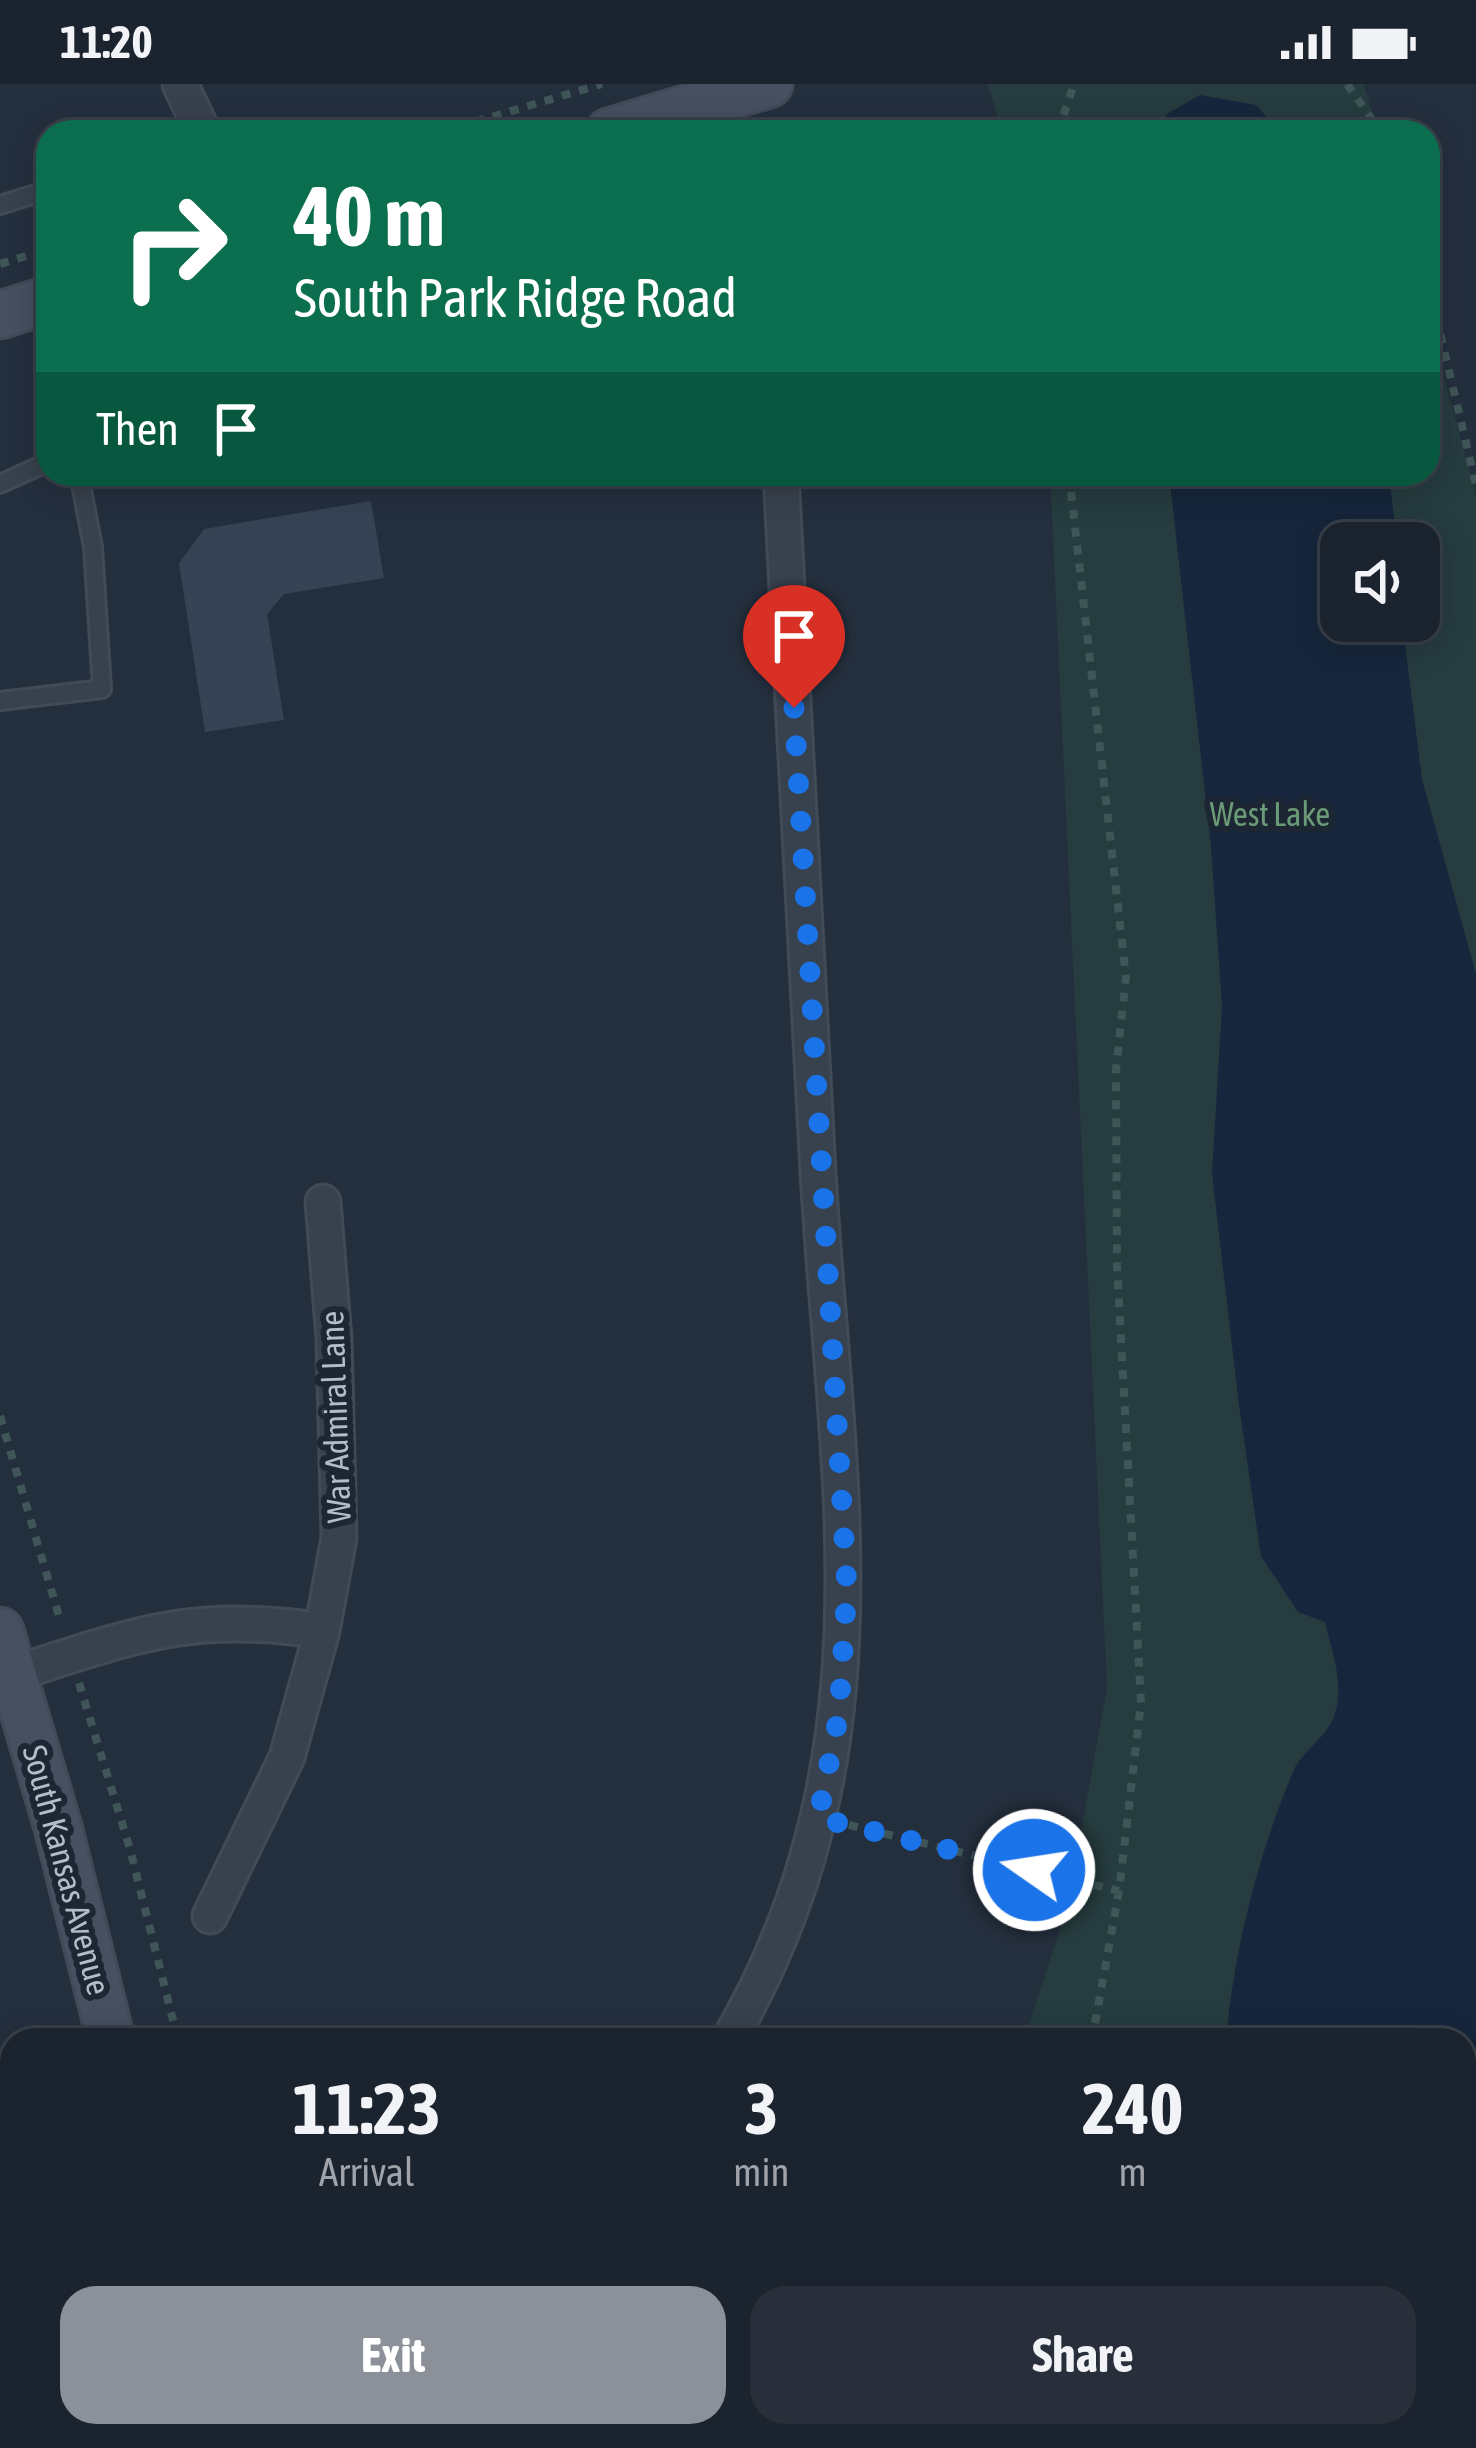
<!DOCTYPE html>
<style>
body{margin:0;font-family:"Asap Condensed",sans-serif;background:#282f3a;color:#f1f3f6;height:100vh;display:flex;flex-direction:column;font-size:45px;white-space:nowrap}
*{box-sizing:border-box;margin:0}
p{font-size:39px;color:#a0a4aa}
.icon{flex:none;width:66px;height:66px;fill:none;stroke:currentColor;stroke-width:2;stroke-linecap:round;stroke-linejoin:round}
.map{position:relative;flex:1;overflow:hidden}
.panel{position:absolute;left:0px;top:1944px;width:1476px;height:420px;display:flex;flex-direction:column;background:#1b232e;border-radius:36px 36px 0 0;box-shadow:0 6px 30px #0003,0 0 0 3px #39404a}
.panel>*{flex:none}
.hud{position:absolute;left:36px;top:36px;width:1404px;height:366px;border-radius:36px;box-shadow:0 6px 30px #0003,0 0 0 3px #39404a;background:#0b6e4f;color:#fff;overflow:hidden}
.fabs{position:absolute;left:1320px;top:438px;display:grid;gap:24px}
.fabs a{display:grid;place-items:center;width:120px;height:120px;border-radius:24px;background:#1b232e;box-shadow:0 6px 30px #0003,0 0 0 3px #39404a;font-size:60px}
.pin{position:absolute;display:grid;place-items:center;width:102px;height:102px;color:#fff;margin:-123px -51px;border-radius:50% 50% 50% 0;rotate:-45deg;box-shadow:0 0 12px #0007}
.pin .icon{rotate:45deg}
.me{position:absolute;width:132px;margin:-66px;rotate:283deg;stroke-linejoin:round;filter:drop-shadow(0 0 9px #0008)}
.turn{display:flex;align-items:center;gap:42px;height:252px;padding:0 60px;font-size:54px}
.turn .icon{width:156px;height:156px;stroke-width:2.5}
.turn b{display:block;font-size:84px;line-height:102px}
.then{display:flex;align-items:center;height:114px;padding:0 60px;background:#0003;gap:24px;font-size:45px}
.eta{display:flex;justify-content:space-evenly;align-items:center;height:204px;text-align:center}
.eta b{font-size:72px;font-weight:700;line-height:84px}
.button{display:flex;gap:24px;margin-top:auto;padding:24px 60px}
.button a{flex:1;height:138px;border-radius:36px;background:#8c9099;color:#fff;font-size:48px;font-weight:700;line-height:138px;text-align:center}
.button a+a{background:#282f3a;color:#f1f3f6}
.status{display:flex;justify-content:space-between;align-items:center;height:84px;padding:0 60px;background:#1b232e;direction:ltr}
.status svg{height:33px;fill:currentColor}
.map>svg:first-child{display:block}
.green{fill:#263c3f;fill-rule:evenodd}
.water{fill:#17263c}
.building{fill:#364354}
.lines{fill:none;stroke-linecap:round;stroke-linejoin:round}
.lane-casing{stroke:#414a57;stroke-width:22}
.street-casing{stroke:#414a57;stroke-width:39}
.secondary-casing{stroke:#414a57;stroke-width:51}
.path{stroke:#3f5557;stroke-width:8;stroke-dasharray:9 9;stroke-linecap:butt}
.lane{stroke:#38414e;stroke-width:16}
.street{stroke:#38414e;stroke-width:33}
.secondary{stroke:#465061;stroke-width:45}
.route{stroke:#1a73e8;stroke-width:21;stroke-dasharray:0 37.8}
.labels{text-anchor:middle;stroke-width:12;stroke-linejoin:round;paint-order:stroke}
.park-label{font-size:33px;fill:#6b9a76;stroke:#1d2633}
.street-label{font-size:33px;fill:#b4bcc9;stroke:#1d2633}
</style>
<div class="status"><b>11:20</b><svg viewBox="0 0 49 12"><path d="M0 12V9h3v3zM5 12V6h3v6zM10 12V3h3v9zM15 12V0h3v12zM26 1h20v11H26zM47 4h2v5h-2z"/></svg></div>
<div class="map">
<svg width="1476" height="2364" viewBox="0 0 1476 2364">
<rect width="100%" height="100%" fill="#242f3e"/>
<!-- green -->
<path class="green" d="M 988,0 L 1364,0 L 1377,48 L 1002,48 Z
M 1428,235 L 1476,410 L 1476,2364 L 757,2364 L 767,2352 L 1464,2352 L 1464,1956 L 1024,1956 L 1067,1824 L 1107,1604 L 1050,390 L 1428,390 ZM 1341,459 L 1419,459 L 1419,537 L 1341,537 Z"/>
<!-- water -->
<path class="water" d="M 1200,11 L 1256,21 L 1280,48 L 1157,48 L 1167,30 Z
M 1169,390 L 1389,390 L 1397,459 L 1341,459 L 1341,537 L 1402,537 L 1422,695 L 1476,890 L 1476,2364 L 926,2364 L 944,2352 L 1464,2352 L 1464,1956 L 1226,1956 C 1234,1866 1258,1771 1293,1688 C 1301,1668 1323,1656 1332,1637 C 1347,1606 1332,1568 1325,1538 L 1298,1528 L 1261,1472 L 1239,1321 L 1212,1090 L 1222,922 L 1211,762 Z"/>
<!-- building -->
<path class="building" d="M 371,417 L 384,494 L 284,510 L 267,530 L 284,636 L 205,648 L 179,479 L 204,445 Z"/>
<g class="lines">
<defs>
<path id="lane" d="M 0,121 L 48,106
M 0,400 L 48,378
M 0,617 L 102,605 L 93,463 L 79,390"/>
<path id="street" d="M 180,0 L 203,48
M 13,1590 C 135,1551 192,1527 322,1547
M 210,1832 L 287,1673 L 322,1547 L 339,1454 L 334,1255 L 323,1118
M 729,1956 C 895,1670 836,1400 818,1088 C 805,856 793,623 781,390
M 0,2361 L 92,2352"/>
<path id="secondary" d="M 609,48 L 769,0
M 0,231 L 48,216
M 0,1547 L 58,1743 L 111,1956
M 162,2352 L 163,2364"/>
</defs>
<!-- lane casing -->
<use href="#lane" class="lane-casing"/>
<!-- street casing -->
<use href="#street" class="street-casing"/>
<!-- secondary casing -->
<use href="#secondary" class="secondary-casing"/>
<!-- path -->
<path class="path" d="M 1347,0 L 1381,48
M 441,48 L 602,0
M 1058,48 L 1074,0
M 0,180 L 48,165
M 1428,198 L 1476,401
M 1069,390 L 1126,893 L 1116,986 L 1117,1181 L 1141,1619 L 1119,1807 L 1092,1956
M 0,1332 L 61,1539
M 79,1599 L 130,1765 L 178,1956
M 849,1741 L 1119,1807
M 220,2352 L 221,2364
M 790,2364 L 801,2352"/>
<!-- lane -->
<use href="#lane" class="lane"/>
<!-- street -->
<use href="#street" class="street"/>
<!-- secondary -->
<use href="#secondary" class="secondary"/>
</g>
<g class="lines">
<!-- route -->
<path class="route" d="M 794,624 L 847,1504 L 839,1630 L 818,1734 L 1034,1786"/>
</g>
<g class="labels">
<!-- park labels -->
<g class="park-label">
<text x="1270" y="742">West Lake</text>
</g>
<!-- street labels -->
<g class="street-label">
<text transform="translate(335 1333) rotate(-92)" y="12">War Admiral Lane</text>
<text transform="translate(67 1786) rotate(75)" y="12">South Kansas Avenue</text>
</g>
</g>
</svg>
<div class="fabs">
<a><svg class="icon" aria-label="sound" viewBox="0 0 24 24"><path d="M4 9h4l5-4v14l-5-4H4zM17 9q2 3 0 6"/></svg></a>
</div>
<div class="pin" style="left:794px;top:624px;background:#d93025"><svg class="icon" aria-label="arrive" viewBox="0 0 24 24"><path d="M6 21V4h12l-3 4 3 4H6"/></svg></div>
<svg class="me" style="left:1034px;top:1786px" viewBox="-20 -20 40 40"><circle r="17" fill="#1a73e8" stroke="#fff" stroke-width="3"/><path d="M0-11L8 9 0 5-8 9z" fill="#fff"/></svg>
<div class="hud">
<div class="turn"><svg class="icon" aria-label="right" viewBox="0 0 24 24"><path d="M7 20v-9h11M14 6l5 5-5 5"/></svg><div><b>40 m</b>South Park Ridge Road</div></div>
<div class="then">Then<svg class="icon" aria-label="arrive" viewBox="0 0 24 24"><path d="M6 21V4h12l-3 4 3 4H6"/></svg></div>
</div>
<section class="panel">
<div class="eta">
<div><b>11:23</b><p>Arrival</p></div>
<div><b>3</b><p>min</p></div>
<div><b>240</b><p>m</p></div>
</div>
<div class="button"><a>Exit</a><a>Share</a></div>
</section>
</div>
